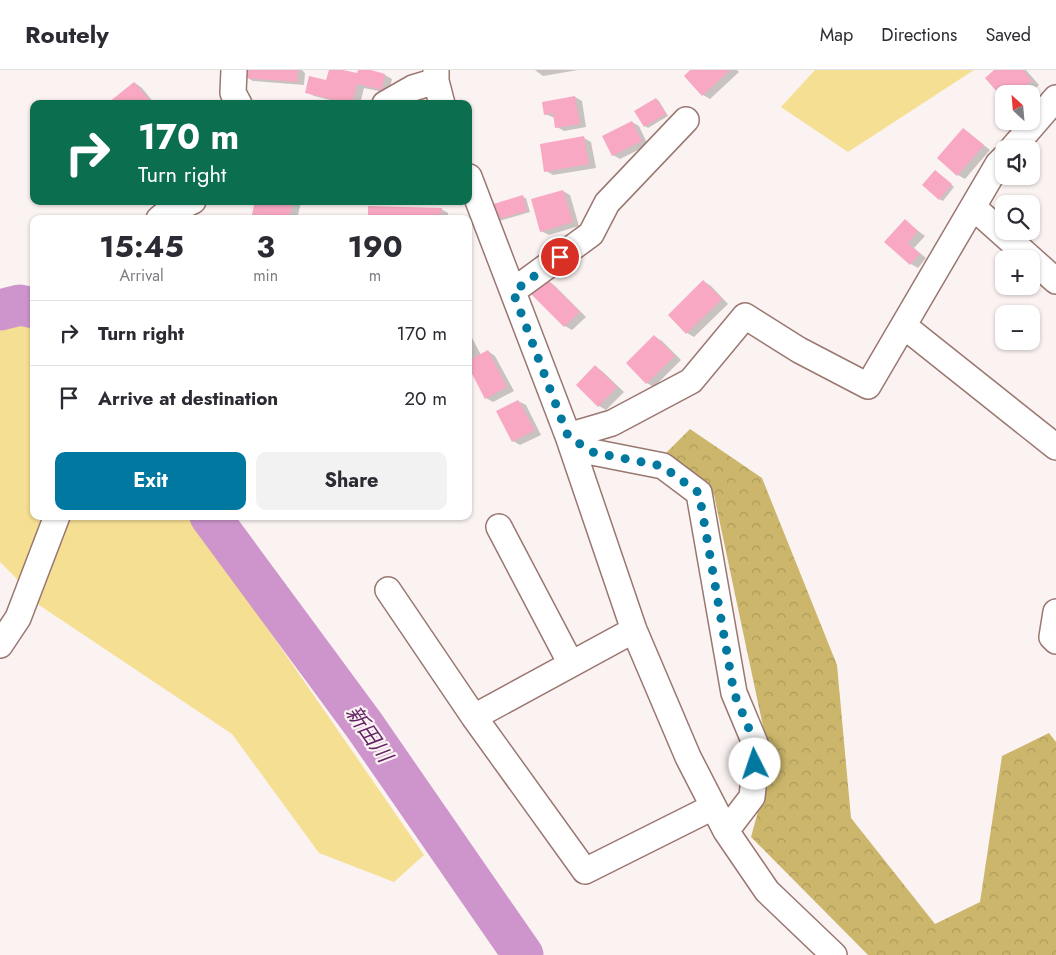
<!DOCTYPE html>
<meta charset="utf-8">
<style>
body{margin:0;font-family:Jost,"Noto Sans JP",sans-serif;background:#f2f2f3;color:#2b2b33;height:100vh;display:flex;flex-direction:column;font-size:19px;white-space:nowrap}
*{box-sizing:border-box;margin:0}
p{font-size:16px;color:#7c7c81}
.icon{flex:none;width:28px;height:28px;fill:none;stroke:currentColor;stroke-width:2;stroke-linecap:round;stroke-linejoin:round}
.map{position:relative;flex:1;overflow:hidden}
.panel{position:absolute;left:30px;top:145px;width:442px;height:305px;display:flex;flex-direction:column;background:#fff;border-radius:10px;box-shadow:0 1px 4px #0004}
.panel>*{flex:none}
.guide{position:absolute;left:30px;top:30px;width:442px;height:105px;border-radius:10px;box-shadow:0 1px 4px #0004;background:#0b6e4f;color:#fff;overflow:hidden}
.needle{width:32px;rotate:334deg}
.controls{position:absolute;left:995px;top:15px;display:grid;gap:10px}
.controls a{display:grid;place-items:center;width:45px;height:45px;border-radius:10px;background:#fff;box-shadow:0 1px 4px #0004;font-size:25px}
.pin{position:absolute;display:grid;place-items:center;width:42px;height:42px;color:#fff;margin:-21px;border:2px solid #fff;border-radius:50%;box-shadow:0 1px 5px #0007}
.me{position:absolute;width:55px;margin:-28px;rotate:356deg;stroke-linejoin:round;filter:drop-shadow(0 0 4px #0008)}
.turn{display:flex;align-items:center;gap:18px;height:105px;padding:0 25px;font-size:22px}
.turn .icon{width:65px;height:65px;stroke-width:2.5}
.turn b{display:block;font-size:35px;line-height:42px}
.eta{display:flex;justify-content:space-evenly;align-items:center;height:85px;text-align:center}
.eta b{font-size:30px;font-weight:700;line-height:35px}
.primary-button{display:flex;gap:10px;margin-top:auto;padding:10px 25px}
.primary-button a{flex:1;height:58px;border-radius:10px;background:#0078a0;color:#fff;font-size:20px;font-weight:700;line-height:58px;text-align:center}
.primary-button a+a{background:#f2f2f3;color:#2b2b33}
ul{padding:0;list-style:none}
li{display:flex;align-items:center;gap:15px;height:65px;padding:0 25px;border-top:1px solid #e1e1e2}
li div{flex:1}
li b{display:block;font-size:19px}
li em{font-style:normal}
header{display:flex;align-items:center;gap:30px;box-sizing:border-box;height:70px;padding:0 25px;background:#fff;border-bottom:1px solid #e1e1e2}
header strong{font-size:24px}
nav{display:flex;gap:28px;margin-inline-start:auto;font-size:18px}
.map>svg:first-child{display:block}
.green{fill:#f5df93}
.forest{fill:url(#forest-crowns)}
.shadow{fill:#0003}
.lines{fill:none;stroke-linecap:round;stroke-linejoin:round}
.river{stroke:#cd95cc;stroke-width:41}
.building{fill:#f8a8c2}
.street-casing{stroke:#9a7770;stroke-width:28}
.street{stroke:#fff;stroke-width:25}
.route{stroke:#0078a0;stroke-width:9;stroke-dasharray:0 16.2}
.labels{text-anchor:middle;stroke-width:4.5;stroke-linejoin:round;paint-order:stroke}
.water-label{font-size:21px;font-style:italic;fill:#652467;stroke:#fbf3f2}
</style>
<header>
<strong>Routely</strong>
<nav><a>Map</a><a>Directions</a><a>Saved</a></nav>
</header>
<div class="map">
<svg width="1056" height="885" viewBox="0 0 1056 885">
<defs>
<pattern id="forest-crowns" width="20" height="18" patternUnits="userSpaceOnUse" patternTransform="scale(1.25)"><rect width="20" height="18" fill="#cbb66b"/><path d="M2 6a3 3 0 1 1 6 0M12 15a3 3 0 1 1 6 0" fill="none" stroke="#ae9b5c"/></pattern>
</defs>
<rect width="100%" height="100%" fill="#fbf3f2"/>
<!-- green -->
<path class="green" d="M 815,0 L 974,0 L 848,82 L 781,37 Z
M 34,254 L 34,446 L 190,446 L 424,785 L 394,812 L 319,783 L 232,664 L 39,535 L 21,513 L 0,492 L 0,261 L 8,258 Z"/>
<!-- forest -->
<path class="forest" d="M 690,359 L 762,408 L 837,595 L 851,748 L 935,854 L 980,832 L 1002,686 L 1049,663 L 1056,672 L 1056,885 L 868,885 L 751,767 L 771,694 L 714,425 L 664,385 Z"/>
<!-- shadow -->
<path class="shadow" d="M 246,0 L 302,0 L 305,3 L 304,15 L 253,11 L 246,7 Z
M 330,0 L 337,0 L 358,5 L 359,0 L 365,0 L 385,5 L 392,9 L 389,23 L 364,18 L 360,34 L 346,34 L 314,26 L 307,22 L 327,12 Z
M 535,0 L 578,0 L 543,6 Z
M 692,0 L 737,0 L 739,2 L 710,29 L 703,25 Z
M 996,0 L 1026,0 L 1039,15 L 1029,24 L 1004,24 Z
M 135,13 L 142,18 L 155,34 L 112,34 Z
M 575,27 L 582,31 L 586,57 L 564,61 L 557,57 L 555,48 L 545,44 Z
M 656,29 L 659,31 L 668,46 L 648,58 L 645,56 Z
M 632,52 L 639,56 L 648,75 L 620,89 L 613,85 Z
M 964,59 L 990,80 L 965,109 L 958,105 Z
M 584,68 L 591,72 L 596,98 L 553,105 L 546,101 Z
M 938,104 L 954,117 L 943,131 L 939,129 Z
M 563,121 L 570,125 L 579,156 L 549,165 L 541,161 Z
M 522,127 L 526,128 L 530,142 L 499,151 L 496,149 Z
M 256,131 L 299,131 L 301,132 L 297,149 L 269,147 L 268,149 L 252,149 Z
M 441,139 L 448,143 L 448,149 L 369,149 Z
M 905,151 L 925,166 L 914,178 L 926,188 L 918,198 L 911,194 L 886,172 Z
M 547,210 L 554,215 L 586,247 L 572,260 L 565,256 Z
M 703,211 L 711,216 L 728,234 L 694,267 L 687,263 L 669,245 Z
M 469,262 L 481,285 L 488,281 L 495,286 L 514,321 L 493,332 L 486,328 L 469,295 Z
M 655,267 L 662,271 L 681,290 L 654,317 L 647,313 Z
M 595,297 L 602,301 L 624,322 L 606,340 L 599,336 Z
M 518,331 L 526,335 L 541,365 L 520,375 L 513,371 Z"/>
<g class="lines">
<!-- river -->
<path class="river" d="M 0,240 L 20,235 L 34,238
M 210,446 L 364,655 L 523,885"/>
</g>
<!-- building -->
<path class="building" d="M 245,0 L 298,0 L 297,12 L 244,8 Z
M 329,0 L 343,0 L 357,3 L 358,0 L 371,0 L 385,4 L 382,20 L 357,14 L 352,34 L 305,23 L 309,6 L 326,10 Z
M 690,0 L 730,0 L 702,26 L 684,6 Z
M 994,0 L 1023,0 L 1032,11 L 1017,24 L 1004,24 L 1004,30 L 985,8 Z
M 134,12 L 153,34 L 110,34 L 109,32 Z
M 575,26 L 580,54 L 555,58 L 553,43 L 544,45 L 542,32 Z
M 656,28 L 666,44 L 644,57 L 634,41 Z
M 632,51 L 642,71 L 612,86 L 602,66 Z
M 963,58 L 984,75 L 957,106 L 937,88 Z
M 584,66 L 589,94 L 544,102 L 540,74 Z
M 935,100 L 952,114 L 939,130 L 922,115 Z
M 563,120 L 573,152 L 540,162 L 531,129 Z
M 523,125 L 527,141 L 495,150 L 490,135 Z
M 255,131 L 293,131 L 289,149 L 261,144 L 260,149 L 251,149 Z
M 368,136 L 442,138 L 441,149 L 368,149 Z
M 905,149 L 918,161 L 908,173 L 920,184 L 910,195 L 884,172 Z
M 547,209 L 580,242 L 564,257 L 531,224 Z
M 703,210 L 722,229 L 686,264 L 668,245 Z
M 654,265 L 675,286 L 646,314 L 626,293 Z
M 488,280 L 507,317 L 485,329 L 469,298 L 469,290 Z
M 595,295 L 617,317 L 598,337 L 576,315 Z
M 518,330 L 535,360 L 512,372 L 496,341 Z"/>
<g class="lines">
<defs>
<path id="street" d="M 234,0 L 233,23 L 239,34
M 436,0 L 436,11 L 442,34
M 385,34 L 413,18 L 436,11
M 1012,79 L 1056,28
M 469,107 L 568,366 L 634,560 L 688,687 L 726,761 L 767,821 L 834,885
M 973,137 L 1056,211
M 159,149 L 165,144 L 193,131
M 513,221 L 591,164 L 607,133 L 686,50
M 904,256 L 1056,377
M 568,366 L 612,353 L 691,311 L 745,246 L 799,280 L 868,316 L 998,94 L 1004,88
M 568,366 L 592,382 L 663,396 L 699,423 L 734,623 L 757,678 L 752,727 L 726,761
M 499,457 L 571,594
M 388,520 L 474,647 L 585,801 L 713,737
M 1056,542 L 1052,567 L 1056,571
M 0,575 L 18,548 L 57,446
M 474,647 L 634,560"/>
</defs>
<!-- street casing -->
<use href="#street" class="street-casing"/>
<!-- street -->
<use href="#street" class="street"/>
</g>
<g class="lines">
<!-- route -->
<path class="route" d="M 560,187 L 513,222 L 561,348 L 568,366 L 592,382 L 662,396 L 699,423 L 734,623 L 757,678 L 755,694"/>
</g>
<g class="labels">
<!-- water labels -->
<g class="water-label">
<text transform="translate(369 664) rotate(55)" y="7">新田川</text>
</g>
</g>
</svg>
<div class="controls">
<a><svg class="needle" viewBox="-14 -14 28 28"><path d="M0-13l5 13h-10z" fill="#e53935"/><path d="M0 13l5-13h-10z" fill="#7c7c81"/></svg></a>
<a><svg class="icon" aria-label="sound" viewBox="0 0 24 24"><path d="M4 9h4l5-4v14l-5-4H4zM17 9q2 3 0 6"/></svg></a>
<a><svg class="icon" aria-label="search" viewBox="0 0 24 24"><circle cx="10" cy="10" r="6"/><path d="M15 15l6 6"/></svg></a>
<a>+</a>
<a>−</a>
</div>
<div class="pin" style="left:560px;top:187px;background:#d93025"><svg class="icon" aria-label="arrive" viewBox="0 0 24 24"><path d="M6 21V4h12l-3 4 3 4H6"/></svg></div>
<svg class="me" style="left:755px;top:694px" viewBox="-20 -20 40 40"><circle r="19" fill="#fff"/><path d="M0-13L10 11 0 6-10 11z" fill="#0078a0"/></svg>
<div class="guide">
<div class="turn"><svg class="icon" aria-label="right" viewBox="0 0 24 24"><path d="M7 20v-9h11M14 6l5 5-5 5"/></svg><div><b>170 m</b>Turn right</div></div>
</div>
<section class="panel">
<div class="eta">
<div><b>15:45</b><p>Arrival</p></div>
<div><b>3</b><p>min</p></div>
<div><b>190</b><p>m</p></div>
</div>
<ul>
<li><svg class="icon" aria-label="right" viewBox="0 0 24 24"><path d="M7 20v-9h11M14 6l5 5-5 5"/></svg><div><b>Turn right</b></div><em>170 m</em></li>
<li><svg class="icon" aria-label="arrive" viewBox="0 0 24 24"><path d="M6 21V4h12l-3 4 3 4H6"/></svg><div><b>Arrive at destination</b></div><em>20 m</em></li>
</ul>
<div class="primary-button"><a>Exit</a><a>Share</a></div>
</section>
</div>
